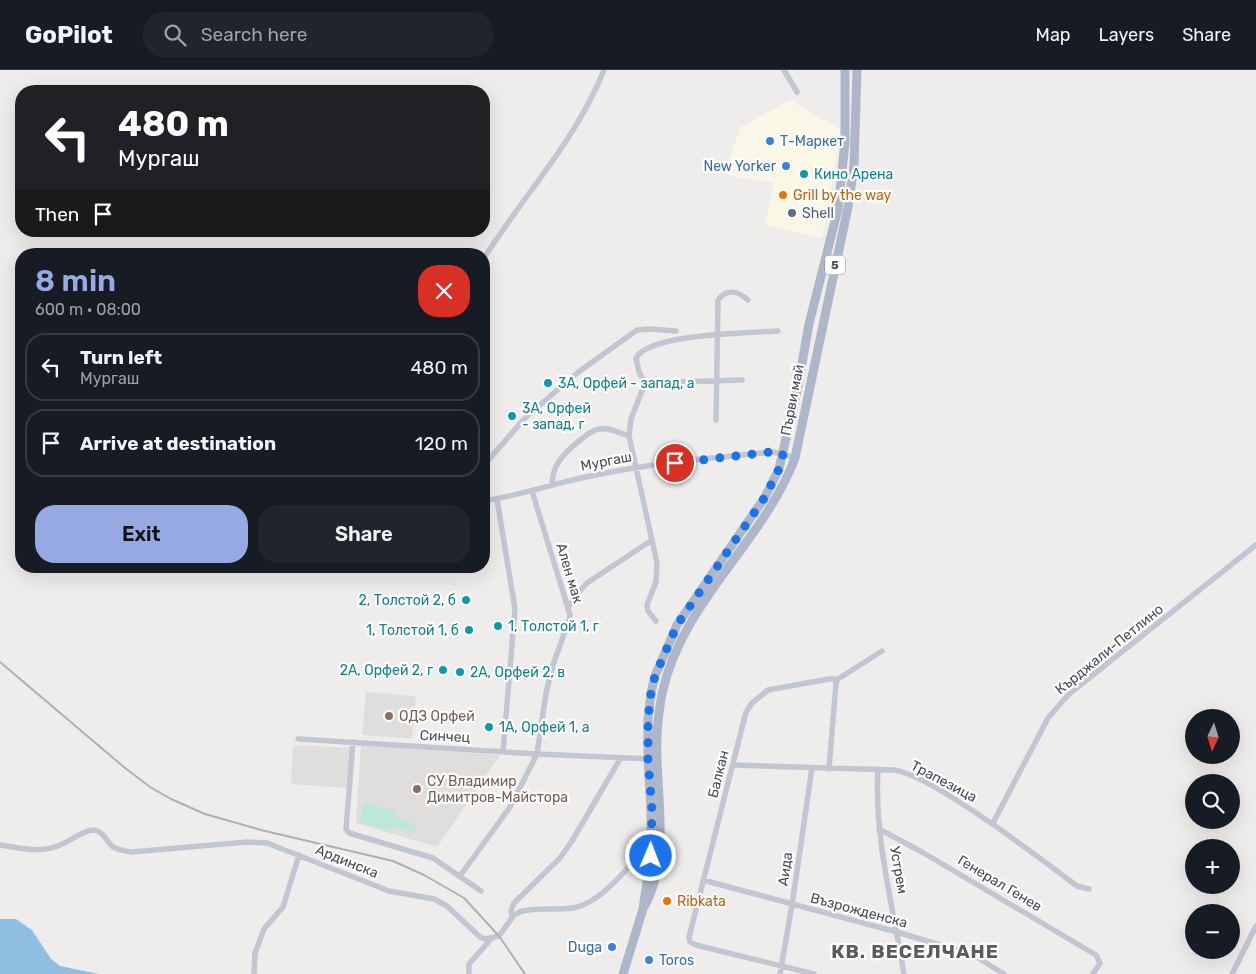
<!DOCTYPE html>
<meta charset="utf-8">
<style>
body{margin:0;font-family:Rubik,sans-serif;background:#20242c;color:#f1f3f6;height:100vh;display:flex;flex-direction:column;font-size:19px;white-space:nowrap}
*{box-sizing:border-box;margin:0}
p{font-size:16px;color:#9ea1a6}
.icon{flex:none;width:28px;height:28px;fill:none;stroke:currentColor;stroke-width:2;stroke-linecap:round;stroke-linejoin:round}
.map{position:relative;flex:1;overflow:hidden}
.side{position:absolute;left:15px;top:178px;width:475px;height:325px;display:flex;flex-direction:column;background:#171b24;border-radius:20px;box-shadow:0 5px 20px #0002}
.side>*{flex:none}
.banner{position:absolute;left:15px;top:15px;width:475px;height:152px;border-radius:20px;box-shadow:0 5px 20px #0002;background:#202124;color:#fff;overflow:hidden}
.needle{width:32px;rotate:184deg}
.buttons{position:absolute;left:1185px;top:639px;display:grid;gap:10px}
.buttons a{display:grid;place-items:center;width:55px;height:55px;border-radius:50%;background:#171b24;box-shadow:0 5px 20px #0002;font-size:25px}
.pin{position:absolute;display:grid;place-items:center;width:42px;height:42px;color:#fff;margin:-21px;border:2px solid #fff;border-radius:50%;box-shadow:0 1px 5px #0007}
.me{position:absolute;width:55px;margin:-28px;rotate:1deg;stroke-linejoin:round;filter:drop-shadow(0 0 4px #0008)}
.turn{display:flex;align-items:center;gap:18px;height:105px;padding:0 20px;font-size:22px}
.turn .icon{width:65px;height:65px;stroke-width:2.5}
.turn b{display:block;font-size:35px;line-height:42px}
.then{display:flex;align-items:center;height:48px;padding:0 20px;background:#0003;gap:10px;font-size:19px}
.round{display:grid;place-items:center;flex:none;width:52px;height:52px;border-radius:20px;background:#20242c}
.head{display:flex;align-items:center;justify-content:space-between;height:85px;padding:0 20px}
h1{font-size:30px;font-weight:600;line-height:38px;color:#97a9e3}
.cta{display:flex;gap:10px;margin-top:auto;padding:10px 20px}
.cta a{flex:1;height:58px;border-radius:20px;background:#97a9e3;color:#111;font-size:20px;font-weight:600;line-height:58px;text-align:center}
.cta a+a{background:#20242c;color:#f1f3f6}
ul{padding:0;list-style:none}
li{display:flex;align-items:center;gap:15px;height:68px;margin:0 10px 8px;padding:0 10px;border:2px solid #363941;border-radius:20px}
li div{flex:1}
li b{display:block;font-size:19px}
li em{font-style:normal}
header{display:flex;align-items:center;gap:30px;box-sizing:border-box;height:70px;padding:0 25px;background:#171b24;border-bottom:1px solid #363941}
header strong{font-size:24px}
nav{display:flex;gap:28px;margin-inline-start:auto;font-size:18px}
.search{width:350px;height:45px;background:#20242c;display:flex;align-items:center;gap:12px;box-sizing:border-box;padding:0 18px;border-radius:20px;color:#9ea1a6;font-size:19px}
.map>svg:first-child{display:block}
.commercial{fill:#f9f8e6}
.education{fill:#e0dedd}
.green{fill:#bee9d8}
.water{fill:#8fc0e3}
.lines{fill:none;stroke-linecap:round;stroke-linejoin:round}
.minor{stroke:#c1c6d0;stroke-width:5.5}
.primary{stroke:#aeb6c9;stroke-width:9}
.rail{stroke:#afb0b6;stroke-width:2}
.route{stroke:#1a73e8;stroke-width:9;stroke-dasharray:0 16.2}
.shop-dot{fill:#3f7fe0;stroke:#fff;stroke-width:2}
.culture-dot{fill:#0f9aa8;stroke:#fff;stroke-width:2}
.food-dot{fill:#e8710a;stroke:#fff;stroke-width:2}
.service-dot{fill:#5c6f8a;stroke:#fff;stroke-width:2}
.education-dot{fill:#8d6e63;stroke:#fff;stroke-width:2}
.labels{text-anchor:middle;stroke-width:4.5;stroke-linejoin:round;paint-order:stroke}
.shield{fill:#fff;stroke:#7e828a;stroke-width:1}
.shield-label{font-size:12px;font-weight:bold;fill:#464c58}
.shop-label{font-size:14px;fill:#366cbe;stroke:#fff;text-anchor:start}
.culture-label{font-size:14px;fill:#0d838f;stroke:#fff;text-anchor:start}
.food-label{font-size:14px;fill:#c56008;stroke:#fff;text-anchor:start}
.service-label{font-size:14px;fill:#4e5e75;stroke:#fff;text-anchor:start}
.street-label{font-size:14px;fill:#464c58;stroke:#fff}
.education-label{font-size:14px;fill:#785e54;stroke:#fff;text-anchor:start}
.district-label{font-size:19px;font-weight:bold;letter-spacing:1px;fill:#5a5b60;stroke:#fff}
</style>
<header>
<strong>GoPilot</strong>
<div class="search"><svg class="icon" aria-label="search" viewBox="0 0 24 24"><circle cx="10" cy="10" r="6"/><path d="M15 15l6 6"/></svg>Search here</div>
<nav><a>Map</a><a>Layers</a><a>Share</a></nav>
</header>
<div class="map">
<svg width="1256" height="904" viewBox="0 0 1256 904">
<rect width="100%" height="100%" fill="#efedec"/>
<!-- commercial -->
<path class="commercial" d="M 790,30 L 841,60 L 822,168 L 765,155 L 774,113 L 724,104 L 740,58 Z"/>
<!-- education -->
<path class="education" d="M 366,622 L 416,626 L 412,669 L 362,665 Z
M 293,675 L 351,678 L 349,718 L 291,714 Z
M 361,675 L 500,685 L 437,777 L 356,753 Z"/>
<!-- green -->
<path class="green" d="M 364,733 L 398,741 L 395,751 L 396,749 L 416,755 L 413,763 L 393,757 L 392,762 L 359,752 Z"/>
<!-- water -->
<path class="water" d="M 0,849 L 16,849 L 32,860 L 51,889 L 60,896 L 99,904 L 0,904 Z"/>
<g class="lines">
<!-- minor -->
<path class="minor" d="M 784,0 L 797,22
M 484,188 C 524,125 576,70 604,0
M 645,313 L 631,349 L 629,366 L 657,493 L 656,512 L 647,535 L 648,541 L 656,551
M 645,313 L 639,302 L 636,288 C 649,263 751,263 778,261
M 645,313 L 742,310
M 716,350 L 718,230 C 727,218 738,221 748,230
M 484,395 L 525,348 L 577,303 L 637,260 L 650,259 L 676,261
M 552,415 C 552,395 564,383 579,371 C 585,366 592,360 599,359 C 609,357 620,363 629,366
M 497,429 L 515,539 L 503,682
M 484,431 C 522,425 558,412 596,405 C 653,393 713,388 771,382 L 780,383 L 795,388
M 568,538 L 577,524 L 587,513 L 652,470
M 298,669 L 537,684 L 650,689
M 353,672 L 346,759 L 349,763 L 433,788 L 481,821
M 733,695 L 895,700 C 920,706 942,721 964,735 C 1003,760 1040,788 1077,816 L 1089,819
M 829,699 L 836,613 L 838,609 L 882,581
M 878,700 C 874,767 893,837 904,904
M 993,753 L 1048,648 L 1069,624 L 1256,475
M 879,759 L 922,782 L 1096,885 L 1100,893 L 1093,904
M 0,775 C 19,778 39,783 58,776 C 69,772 81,761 93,760 C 103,760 106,771 113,777 C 118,780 125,781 132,782 L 247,772 L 267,773 L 389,821 L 434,829 L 447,836 L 480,867 L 485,869 L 499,866 L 514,845 L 522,841 C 538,838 555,840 572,838 C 597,835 624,803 640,784 L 644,783 L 651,786
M 460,806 L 510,737 L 537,684 L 546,623 L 553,595 L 569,550 L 570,545 L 564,525 L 532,421
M 703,810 L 897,862 L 963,882 L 975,886 L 1004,904
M 512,847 L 511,840 L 514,833 L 560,788 L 572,771 L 620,689
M 254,904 L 255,883 L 264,859 L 283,837 L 299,785
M 469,904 L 469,894 L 491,869
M 780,904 L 792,835 L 812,698
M 814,904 L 696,875 L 690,872 L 689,867 L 746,642 L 752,633 L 768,620 L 829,609 L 838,609
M 1232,904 L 1256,856"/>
<!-- primary -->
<path class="primary" d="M 644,837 C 669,793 658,736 657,688 C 656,667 658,645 662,624 C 681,532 763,473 795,388 L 848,137 L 854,96 L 857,0
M 623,904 L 643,839 L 651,786 L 651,741 L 648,689 L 648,649 L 651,623 L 655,606 L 677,555 L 765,427 L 779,399 L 798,316 L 809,254 L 838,139 L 845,73 L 845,0"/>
<!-- rail -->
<path class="rail" d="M 0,592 L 125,698 L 150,717 L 171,729 L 205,744 L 261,760 L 393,791 L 424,805 L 464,828 L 499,866 L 525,904"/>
</g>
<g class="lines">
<!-- route -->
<path class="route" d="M 651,786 L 652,741 L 648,689 L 648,649 L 651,623 L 655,606 L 677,555 L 765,427 L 779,399 L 783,384 L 771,382 L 675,393"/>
</g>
<!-- markers -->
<g class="shop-dot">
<circle cx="770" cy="71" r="5"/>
<circle cx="786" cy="96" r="5"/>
<circle cx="612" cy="877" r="5"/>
<circle cx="649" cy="890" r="5"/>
</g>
<g class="culture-dot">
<circle cx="804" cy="104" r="5"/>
<circle cx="548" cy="313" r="5"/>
<circle cx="512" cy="346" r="5"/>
<circle cx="466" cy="530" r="5"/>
<circle cx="498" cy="556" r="5"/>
<circle cx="469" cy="560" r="5"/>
<circle cx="443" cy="600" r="5"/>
<circle cx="460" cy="602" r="5"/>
<circle cx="489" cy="657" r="5"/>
</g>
<g class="food-dot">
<circle cx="783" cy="125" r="5"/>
<circle cx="667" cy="831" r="5"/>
</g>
<circle class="service-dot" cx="792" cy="143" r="5"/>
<g class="education-dot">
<circle cx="389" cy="646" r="5"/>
<circle cx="417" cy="719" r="5"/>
</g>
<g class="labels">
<!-- shield labels -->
<rect class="shield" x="825" y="185.5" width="20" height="19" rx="4"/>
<g class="shield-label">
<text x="835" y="199">5</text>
</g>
<!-- shop labels -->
<g class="shop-label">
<text x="780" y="76">Т-Маркет</text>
<text x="776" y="101" text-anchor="end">New Yorker</text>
<text x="602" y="882" text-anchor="end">Duga</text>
<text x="659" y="895">Toros</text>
</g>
<!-- culture labels -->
<g class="culture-label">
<text x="814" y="109">Кино Арена</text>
<text x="558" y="318">3А, Орфей - запад, а</text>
<text x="522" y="343">3А, Орфей<tspan x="522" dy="16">- запад, г</tspan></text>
<text x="456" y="535" text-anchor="end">2, Толстой 2, б</text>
<text x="508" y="561">1, Толстой 1, г</text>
<text x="459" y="565" text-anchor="end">1, Толстой 1, б</text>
<text x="433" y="605" text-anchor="end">2А, Орфей 2, г</text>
<text x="470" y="607">2А, Орфей 2, в</text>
<text x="499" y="662">1А, Орфей 1, а</text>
</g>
<!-- food labels -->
<g class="food-label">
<text x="793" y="130">Grill by the way</text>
<text x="677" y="836">Ribkata</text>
</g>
<!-- service labels -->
<g class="service-label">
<text x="802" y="148">Shell</text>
</g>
<!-- street labels -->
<g class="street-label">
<text transform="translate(792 330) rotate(-79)" y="5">Първи май</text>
<text transform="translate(606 391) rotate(-11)" y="5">Мургаш</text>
<text transform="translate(570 503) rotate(73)" y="5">Ален мак</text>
<text transform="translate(1109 579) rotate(-39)" y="5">Кърджали-Петлино</text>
<text transform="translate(445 666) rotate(3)" y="5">Синчец</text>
<text transform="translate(718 704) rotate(-76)" y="5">Балкан</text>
<text transform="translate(944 711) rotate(28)" y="5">Трапезица</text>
<text transform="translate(347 791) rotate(22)" y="5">Ардинска</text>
<text transform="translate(785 799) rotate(-82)" y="5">Аида</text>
<text transform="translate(899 800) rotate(80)" y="5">Устрем</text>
<text transform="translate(1000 813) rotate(31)" y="5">Генерал Генев</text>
<text transform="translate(859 840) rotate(15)" y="5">Възрожденска</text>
</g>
<!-- education labels -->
<g class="education-label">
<text x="399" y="651">ОДЗ Орфей</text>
<text x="427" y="716">СУ Владимир<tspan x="427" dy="16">Димитров-Майстора</tspan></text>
</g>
<!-- district labels -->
<g class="district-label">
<text x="915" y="888">КВ. ВЕСЕЛЧАНЕ</text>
</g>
</g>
</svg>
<div class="buttons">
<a><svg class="needle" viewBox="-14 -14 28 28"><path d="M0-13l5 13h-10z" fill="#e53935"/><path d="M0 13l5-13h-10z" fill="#9ea1a6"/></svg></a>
<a><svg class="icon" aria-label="search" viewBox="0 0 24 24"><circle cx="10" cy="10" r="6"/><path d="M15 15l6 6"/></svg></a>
<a>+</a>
<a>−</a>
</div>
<div class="pin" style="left:675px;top:393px;background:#d93025"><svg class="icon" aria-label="arrive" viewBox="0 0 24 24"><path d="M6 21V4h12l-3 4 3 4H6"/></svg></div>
<svg class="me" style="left:651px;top:786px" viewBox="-20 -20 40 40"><circle r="17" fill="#1a73e8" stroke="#fff" stroke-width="3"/><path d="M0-11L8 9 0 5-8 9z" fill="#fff"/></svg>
<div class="banner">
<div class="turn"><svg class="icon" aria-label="left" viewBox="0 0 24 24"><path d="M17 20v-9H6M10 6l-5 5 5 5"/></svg><div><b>480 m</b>Мургаш</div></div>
<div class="then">Then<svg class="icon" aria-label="arrive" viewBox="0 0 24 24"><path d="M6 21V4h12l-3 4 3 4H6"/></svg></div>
</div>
<section class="side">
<div class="head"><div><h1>8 min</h1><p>600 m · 08:00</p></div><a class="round" style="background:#d93025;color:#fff"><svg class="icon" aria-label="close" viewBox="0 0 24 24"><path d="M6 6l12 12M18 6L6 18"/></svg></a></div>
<ul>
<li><svg class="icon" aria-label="left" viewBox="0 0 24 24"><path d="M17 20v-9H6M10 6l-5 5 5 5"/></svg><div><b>Turn left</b><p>Мургаш</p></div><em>480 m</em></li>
<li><svg class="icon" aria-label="arrive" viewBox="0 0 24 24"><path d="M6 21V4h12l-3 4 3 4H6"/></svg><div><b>Arrive at destination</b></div><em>120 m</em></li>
</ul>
<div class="cta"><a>Exit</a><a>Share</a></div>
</section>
</div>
